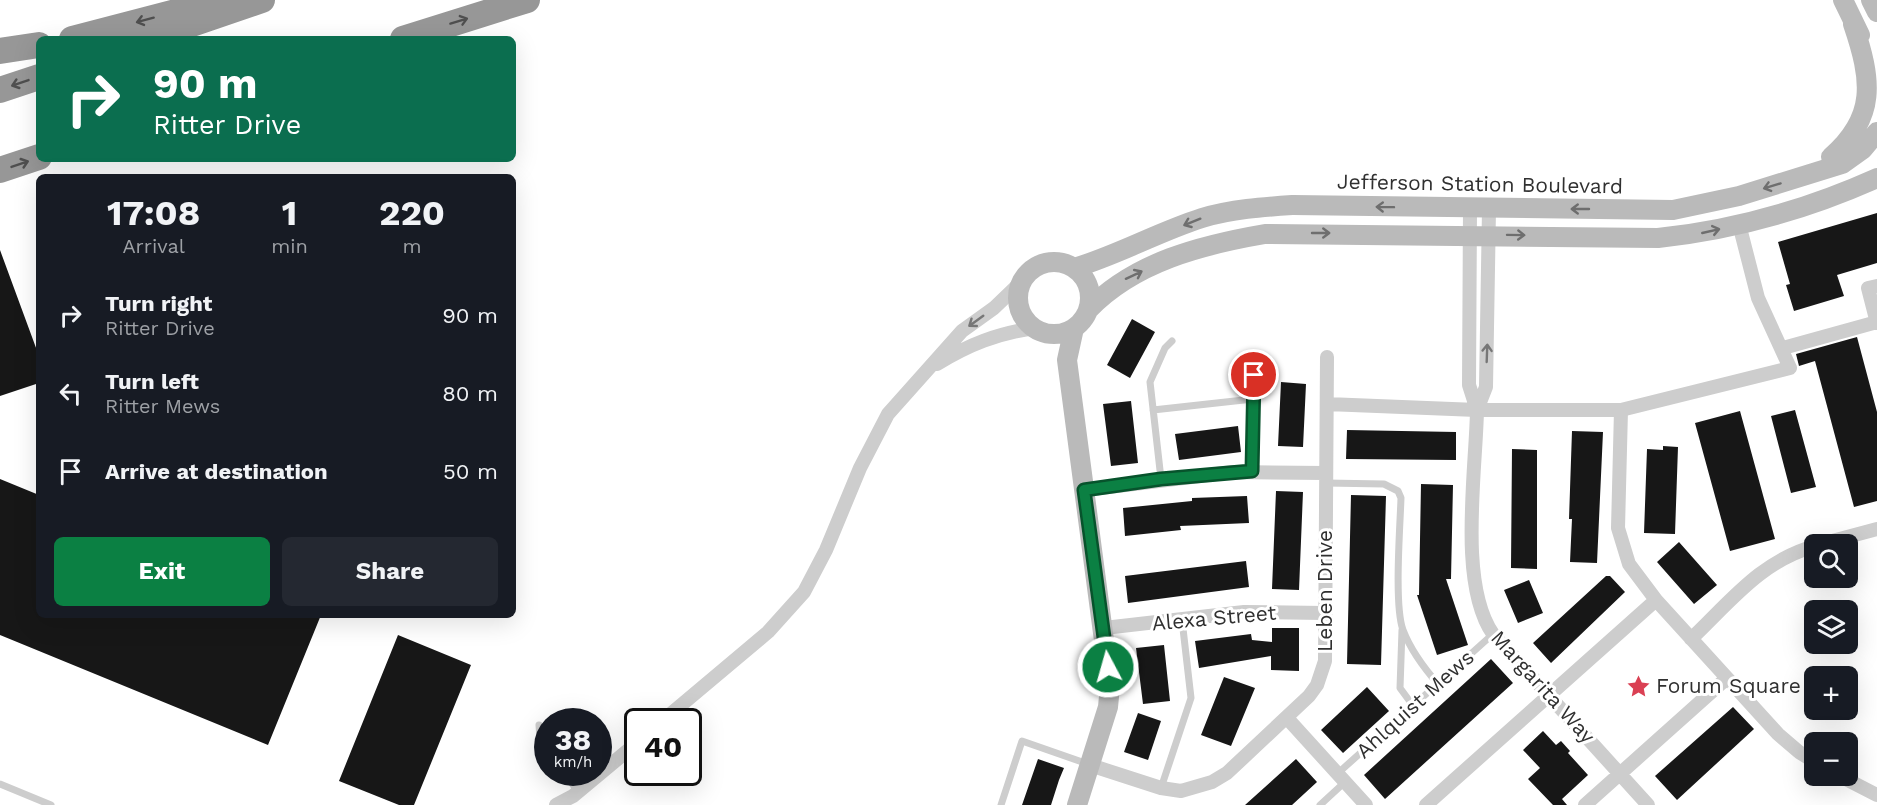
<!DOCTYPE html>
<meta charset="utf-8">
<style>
body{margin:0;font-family:"Work Sans",sans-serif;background:#242831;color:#f1f3f6;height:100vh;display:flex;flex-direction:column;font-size:22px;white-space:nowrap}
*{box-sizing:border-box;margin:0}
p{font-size:20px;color:#9ea1a6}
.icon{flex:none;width:33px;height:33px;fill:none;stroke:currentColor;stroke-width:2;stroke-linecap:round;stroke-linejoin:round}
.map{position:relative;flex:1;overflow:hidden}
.details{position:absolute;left:36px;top:174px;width:480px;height:444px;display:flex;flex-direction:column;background:#171b24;border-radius:9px;box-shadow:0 6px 24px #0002}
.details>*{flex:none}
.banner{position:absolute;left:36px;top:36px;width:480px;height:126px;border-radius:9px;box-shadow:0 6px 24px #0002;background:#0b6e4f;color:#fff;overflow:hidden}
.controls{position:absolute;left:1804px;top:534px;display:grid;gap:12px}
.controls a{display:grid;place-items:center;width:54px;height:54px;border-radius:9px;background:#171b24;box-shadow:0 6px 24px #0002;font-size:30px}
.speed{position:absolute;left:534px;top:708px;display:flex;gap:12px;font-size:30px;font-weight:700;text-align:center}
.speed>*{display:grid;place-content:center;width:78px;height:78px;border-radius:50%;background:#171b24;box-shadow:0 6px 24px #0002;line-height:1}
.speed small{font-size:15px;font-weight:400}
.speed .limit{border:3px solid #111;border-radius:9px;background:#fff;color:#111}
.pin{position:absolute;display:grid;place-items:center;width:51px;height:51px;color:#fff;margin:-26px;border:3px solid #fff;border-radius:50%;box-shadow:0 2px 6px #0007}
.me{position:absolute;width:66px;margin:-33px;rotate:354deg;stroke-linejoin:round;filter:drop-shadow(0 0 4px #0008)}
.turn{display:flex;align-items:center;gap:21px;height:126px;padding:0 18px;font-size:27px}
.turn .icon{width:78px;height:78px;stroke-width:2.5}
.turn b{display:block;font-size:42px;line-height:51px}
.eta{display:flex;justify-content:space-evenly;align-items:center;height:102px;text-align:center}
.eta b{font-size:36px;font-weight:700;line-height:42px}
.action{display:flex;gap:12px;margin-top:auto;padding:12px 18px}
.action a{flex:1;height:69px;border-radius:9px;background:#0b8043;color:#fff;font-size:24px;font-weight:700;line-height:69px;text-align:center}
.action a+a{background:#242831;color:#f1f3f6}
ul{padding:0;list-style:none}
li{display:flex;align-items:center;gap:18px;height:78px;padding:0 18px}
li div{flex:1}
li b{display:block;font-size:22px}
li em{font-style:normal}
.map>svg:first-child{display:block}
.building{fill:#171717}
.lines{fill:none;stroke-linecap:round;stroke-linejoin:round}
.lane{stroke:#cdcdcd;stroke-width:7}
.street{stroke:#cdcdcd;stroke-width:14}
.secondary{stroke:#bababa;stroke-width:20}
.highway{stroke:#979797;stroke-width:26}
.oneway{stroke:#4f4f4f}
.oneway2{stroke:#6e6e6e}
.oneway3{stroke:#777}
.route-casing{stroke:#07532c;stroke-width:15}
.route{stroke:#0b8043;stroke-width:10}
.labels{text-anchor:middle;stroke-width:6;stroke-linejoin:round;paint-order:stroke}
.street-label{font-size:21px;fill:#303030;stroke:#fff}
.poi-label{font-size:21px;fill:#303030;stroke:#fff;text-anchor:start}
</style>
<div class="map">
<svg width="1877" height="805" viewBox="0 0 1877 805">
<rect width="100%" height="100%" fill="#fff"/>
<!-- building -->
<path class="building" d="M 1877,213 L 1877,263 L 1837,275 L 1844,296 L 1794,311 L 1786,285 L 1790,284 L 1778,242 Z
M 0,250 L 39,356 L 39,383 L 0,396 Z
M 1132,319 L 1155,332 L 1130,378 L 1107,365 Z
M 1857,337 L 1877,412 L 1877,501 L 1854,507 L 1815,361 L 1799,366 L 1796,354 Z
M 1281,382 L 1306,384 L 1303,447 L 1278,446 Z
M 1131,401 L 1138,463 L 1111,466 L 1103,404 Z
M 1795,410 L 1816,487 L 1791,493 L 1771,416 Z
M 1740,411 L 1775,539 L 1730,551 L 1695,423 Z
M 1238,426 L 1241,452 L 1179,460 L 1175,434 Z
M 1347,430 L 1456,432 L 1456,460 L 1346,459 Z
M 1572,431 L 1603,432 L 1597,563 L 1570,562 L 1572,519 L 1569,519 Z
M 1663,446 L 1678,447 L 1675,534 L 1644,533 L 1647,449 L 1663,450 Z
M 1512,449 L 1537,450 L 1537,569 L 1511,568 Z
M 0,479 L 39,495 L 39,615 L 321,615 L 268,745 L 0,635 Z
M 1421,484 L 1453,485 L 1451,579 L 1446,579 L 1468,645 L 1437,655 L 1417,595 L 1419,595 Z
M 1276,491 L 1303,492 L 1299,590 L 1272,589 Z
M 1351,495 L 1386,496 L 1381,665 L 1347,664 Z
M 1247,496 L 1249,523 L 1180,526 L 1181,530 L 1125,536 L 1123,508 L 1192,501 L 1192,498 Z
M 1679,542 L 1717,585 L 1694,604 L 1657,562 Z
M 1246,561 L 1249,587 L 1128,603 L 1125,576 Z
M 1606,576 L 1610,576 L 1625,592 L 1551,663 L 1533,643 Z
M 1529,580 L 1543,613 L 1518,623 L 1504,590 Z
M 1272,628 L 1299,628 L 1299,671 L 1271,670 L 1271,656 L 1199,668 L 1195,641 L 1251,634 L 1252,640 L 1272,642 Z
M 398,635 L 471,665 L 414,805 L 399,805 L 339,781 Z
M 1164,645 L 1170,701 L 1143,704 L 1136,648 Z
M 1491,659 L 1513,683 L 1385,799 L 1364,775 Z
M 1224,677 L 1255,688 L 1231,746 L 1201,735 Z
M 1367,687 L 1389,711 L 1343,753 L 1321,730 Z
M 1733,707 L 1754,729 L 1677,800 L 1655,776 Z
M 1138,713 L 1161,721 L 1148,760 L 1124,752 Z
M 1543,731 L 1556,745 L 1561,741 L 1570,751 L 1568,753 L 1588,775 L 1562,799 L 1567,805 L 1553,805 L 1528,779 L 1540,768 L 1523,750 Z
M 1038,759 L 1064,768 L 1059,780 L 1051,805 L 1022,805 Z
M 1296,759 L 1317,782 L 1292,805 L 1245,805 Z"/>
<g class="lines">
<!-- lane -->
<path class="lane" d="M 1153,410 L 1253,399
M 1252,471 L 1254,375
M 1161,479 L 1150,382 L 1165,348 L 1172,341
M 1326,483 L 1384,484 L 1398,491 L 1401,498 C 1400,528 1394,605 1403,630 C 1411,651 1424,668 1438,684
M 1402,630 L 1400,688 L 1414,707
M 539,725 L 540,740 L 548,751
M 564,772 L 578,792
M 578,772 L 587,784
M 1337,774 L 1493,634
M 0,784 L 51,805
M 1161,788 L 1191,698 L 1182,620
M 1001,805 L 1022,741 L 1088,764
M 1320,805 L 1345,782"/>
<!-- street -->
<path class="street" d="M 1470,209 L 1469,385 L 1477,410 C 1476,471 1458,584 1493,634 L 1648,805
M 1877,286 L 1868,288 L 1877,323
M 1783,348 L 1877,322
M 937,364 C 970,344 996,334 1034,328
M 1327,404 L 1477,410 L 1621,410 L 1790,368 L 1758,298 L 1739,224
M 1477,410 L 1486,387 L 1489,209
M 1621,410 L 1618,528 L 1629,564 L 1656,600 L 1778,734 L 1799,752 L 1815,762
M 1084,490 L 1233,472 L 1325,473
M 1821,544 L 1877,529
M 1104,628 L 1244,612 L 1324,613
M 1691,639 C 1731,601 1761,561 1815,546
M 1287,718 L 1366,805
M 661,722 L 768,632 L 804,592 L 826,550 L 860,468 L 888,414 L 962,331 L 994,308 L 1020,283
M 1090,765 L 1161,788 L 1181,791 L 1212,782 L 1227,773 L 1309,696 L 1317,685 L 1325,661 L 1327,357
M 1840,776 L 1877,795
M 556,805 L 573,796 L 638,742
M 1426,805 L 1656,600
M 1585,805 L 1727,678"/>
<!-- secondary -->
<path class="secondary" d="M 1843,0 L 1860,35
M 1871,0 L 1877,12
M 1831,157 C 1877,117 1872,80 1853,24
M1018 298a36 36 0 1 1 72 0a36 36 0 1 1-72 0Z
M 1074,268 C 1118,255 1158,232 1202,218 C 1232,209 1263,207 1293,205 L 1673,210 L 1739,196 L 1842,164 L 1863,149 L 1877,132
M 1088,310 C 1134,262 1201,245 1265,234 L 1658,238 C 1733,230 1808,209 1877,178
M 1074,328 L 1067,360 L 1110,686 L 1108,707 L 1077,805"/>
<!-- highway -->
<path class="highway" d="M 72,39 L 222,0
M 148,39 L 262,0
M 403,39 L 527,0
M 0,51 L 39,45
M 0,90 L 39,77
M 0,170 L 39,157"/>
</g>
<!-- one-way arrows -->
<defs><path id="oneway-shaft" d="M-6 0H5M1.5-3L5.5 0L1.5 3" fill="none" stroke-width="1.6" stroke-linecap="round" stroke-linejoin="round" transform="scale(1.5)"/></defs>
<g class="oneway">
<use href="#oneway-shaft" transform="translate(145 20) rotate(165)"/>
<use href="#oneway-shaft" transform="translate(459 21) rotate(-17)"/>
<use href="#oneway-shaft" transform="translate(20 83) rotate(161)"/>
<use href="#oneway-shaft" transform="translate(20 164) rotate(-19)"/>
</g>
<g class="oneway2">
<use href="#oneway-shaft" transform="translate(1772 186) rotate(163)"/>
<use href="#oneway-shaft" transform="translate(1385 207) rotate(-179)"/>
<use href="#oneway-shaft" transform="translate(1580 209) rotate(-180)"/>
<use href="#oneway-shaft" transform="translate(1192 222) rotate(158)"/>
<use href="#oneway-shaft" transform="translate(1711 231) rotate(-13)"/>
<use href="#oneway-shaft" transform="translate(1321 233)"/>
<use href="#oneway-shaft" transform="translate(1516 235) rotate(1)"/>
<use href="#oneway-shaft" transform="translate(1134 275) rotate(-25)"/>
</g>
<g class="oneway3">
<use href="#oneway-shaft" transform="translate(976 321) rotate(144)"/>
<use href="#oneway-shaft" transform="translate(1487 353) rotate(-88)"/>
</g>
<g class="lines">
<defs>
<path id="route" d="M 1108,667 L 1084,490 L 1161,479 L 1252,471 L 1254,375"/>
</defs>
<!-- route casing -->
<use href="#route" class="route-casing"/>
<!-- route -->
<use href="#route" class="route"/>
</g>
<!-- icons -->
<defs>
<symbol id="sight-bare" viewBox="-9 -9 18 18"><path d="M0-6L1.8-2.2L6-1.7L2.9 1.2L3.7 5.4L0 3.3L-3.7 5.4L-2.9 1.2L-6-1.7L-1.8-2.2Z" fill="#da4053" stroke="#fff" stroke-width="2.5" paint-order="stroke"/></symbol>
</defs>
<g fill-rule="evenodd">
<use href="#sight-bare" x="1622" y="670" width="33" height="33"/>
</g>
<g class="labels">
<!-- street labels -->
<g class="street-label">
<text transform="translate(1480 184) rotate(1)" y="7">Jefferson Station Boulevard</text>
<text transform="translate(1325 591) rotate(-90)" y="7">Leben Drive</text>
<text transform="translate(1214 618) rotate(-5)" y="7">Alexa Street</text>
<text transform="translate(1543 687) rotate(48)" y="7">Margarita Way</text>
<text transform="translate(1415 704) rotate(-42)" y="7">Ahlquist Mews</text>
</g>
<!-- poi labels -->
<g class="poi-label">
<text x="1656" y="693">Forum Square</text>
</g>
</g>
</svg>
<div class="controls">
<a><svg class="icon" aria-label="search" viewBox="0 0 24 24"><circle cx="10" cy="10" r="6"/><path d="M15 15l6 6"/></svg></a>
<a><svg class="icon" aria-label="layers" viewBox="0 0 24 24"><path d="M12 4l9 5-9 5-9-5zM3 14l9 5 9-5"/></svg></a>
<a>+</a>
<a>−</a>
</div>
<div class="speed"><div>38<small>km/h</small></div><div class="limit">40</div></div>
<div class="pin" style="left:1254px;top:375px;background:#d93025"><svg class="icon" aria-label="arrive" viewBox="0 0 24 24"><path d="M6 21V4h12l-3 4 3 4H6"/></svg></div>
<svg class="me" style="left:1108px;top:667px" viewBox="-20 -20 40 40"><circle r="17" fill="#0b8043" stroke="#fff" stroke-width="3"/><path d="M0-11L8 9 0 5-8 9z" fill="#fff"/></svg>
<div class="banner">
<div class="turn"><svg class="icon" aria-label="right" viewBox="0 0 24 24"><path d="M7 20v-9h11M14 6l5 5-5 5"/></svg><div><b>90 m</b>Ritter Drive</div></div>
</div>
<section class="details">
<div class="eta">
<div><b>17:08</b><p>Arrival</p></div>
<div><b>1</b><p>min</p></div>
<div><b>220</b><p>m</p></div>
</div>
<ul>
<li><svg class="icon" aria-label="right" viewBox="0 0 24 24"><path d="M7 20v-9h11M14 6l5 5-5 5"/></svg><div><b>Turn right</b><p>Ritter Drive</p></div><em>90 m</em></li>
<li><svg class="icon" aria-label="left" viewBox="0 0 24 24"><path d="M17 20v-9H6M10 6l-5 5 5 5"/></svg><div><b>Turn left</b><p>Ritter Mews</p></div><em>80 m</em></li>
<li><svg class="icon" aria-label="arrive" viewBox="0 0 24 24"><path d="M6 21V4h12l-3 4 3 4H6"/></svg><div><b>Arrive at destination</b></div><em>50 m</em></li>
</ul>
<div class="action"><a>Exit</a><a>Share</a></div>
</section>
</div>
